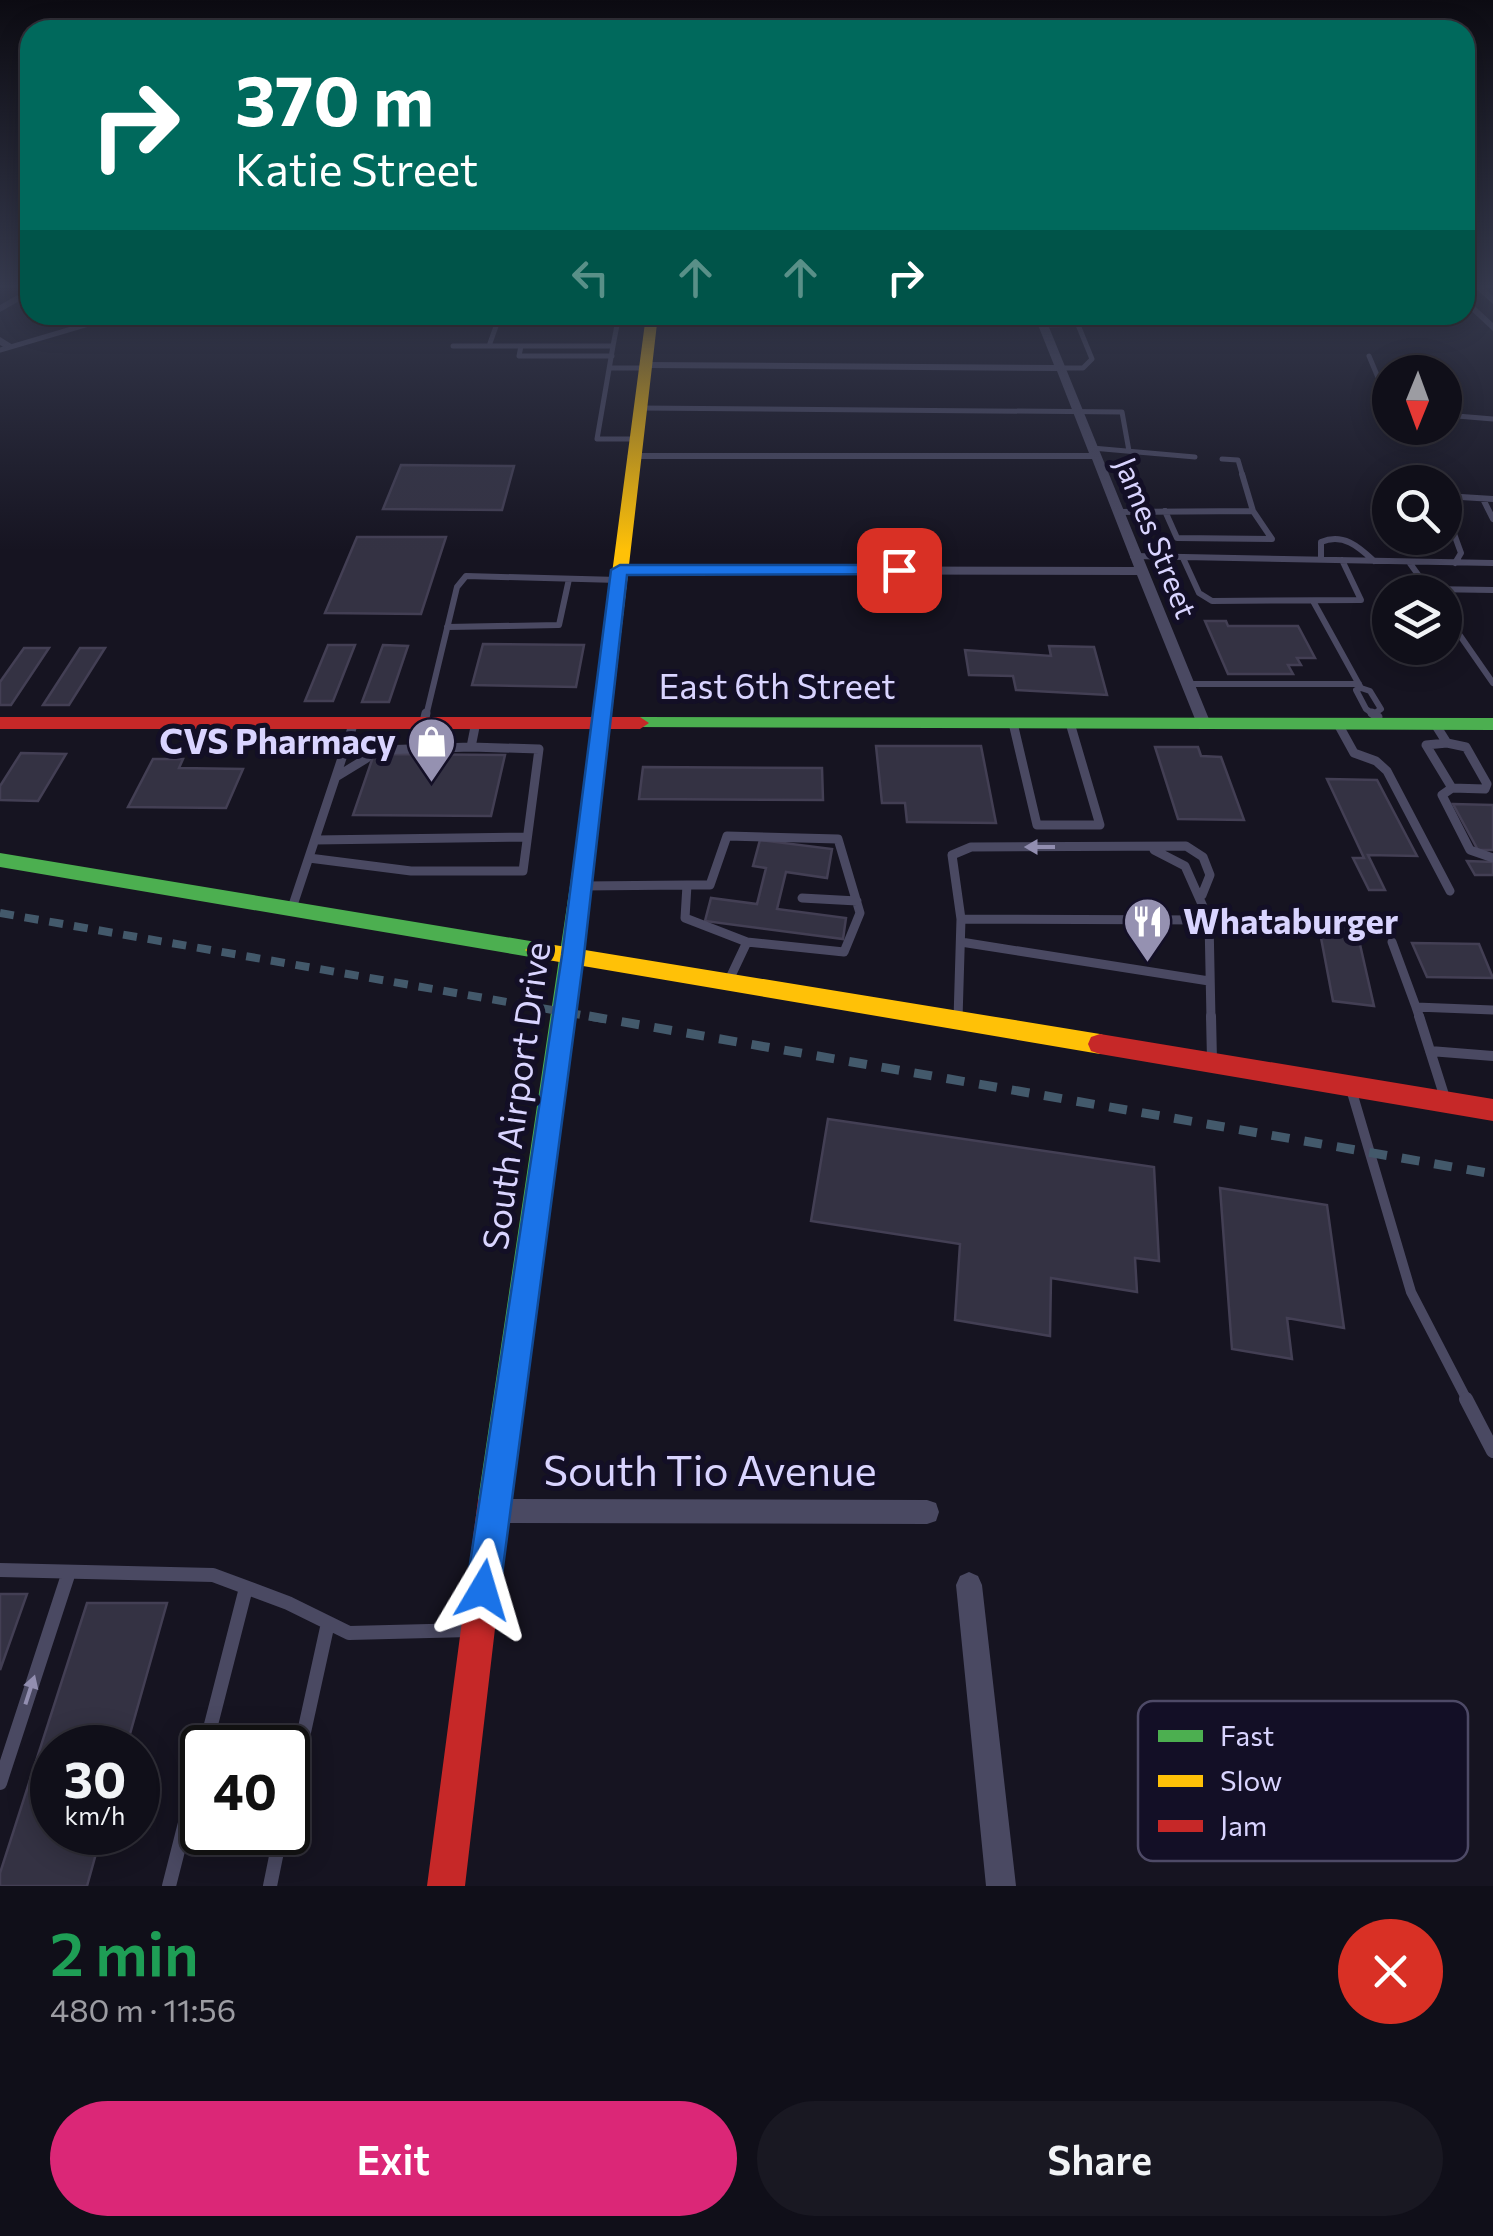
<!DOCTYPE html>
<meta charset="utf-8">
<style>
body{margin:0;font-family:Commissioner,sans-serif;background:#191822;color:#f1f3f6;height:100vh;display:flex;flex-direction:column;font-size:38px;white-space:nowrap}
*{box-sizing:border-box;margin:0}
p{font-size:32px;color:#9c9ca2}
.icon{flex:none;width:55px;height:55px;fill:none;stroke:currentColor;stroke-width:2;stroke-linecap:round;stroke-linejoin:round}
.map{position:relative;height:1886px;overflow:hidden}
.side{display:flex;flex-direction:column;background:#100f19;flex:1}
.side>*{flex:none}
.hud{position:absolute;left:20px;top:20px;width:1455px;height:305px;border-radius:30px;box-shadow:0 5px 25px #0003,0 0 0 2px #302f38;background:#00695c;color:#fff;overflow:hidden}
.needle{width:65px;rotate:181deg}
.fabs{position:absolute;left:1372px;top:355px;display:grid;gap:20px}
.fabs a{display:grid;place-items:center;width:90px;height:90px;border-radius:50%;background:#100f19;box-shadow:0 5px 25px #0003,0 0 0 2px #302f38;font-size:50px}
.speed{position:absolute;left:30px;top:1725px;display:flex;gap:20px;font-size:50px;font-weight:700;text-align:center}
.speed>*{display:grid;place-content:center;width:130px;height:130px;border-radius:50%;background:#100f19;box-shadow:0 5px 25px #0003,0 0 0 2px #302f38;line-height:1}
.speed small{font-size:25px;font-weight:400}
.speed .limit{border:5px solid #111;border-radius:15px;background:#fff;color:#111}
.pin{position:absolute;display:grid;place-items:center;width:85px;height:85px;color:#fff;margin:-42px;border-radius:20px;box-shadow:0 5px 15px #0006}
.me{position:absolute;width:110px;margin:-55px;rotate:7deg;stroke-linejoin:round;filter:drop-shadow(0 0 8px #0008)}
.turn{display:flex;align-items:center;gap:35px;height:210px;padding:0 50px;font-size:45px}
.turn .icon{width:130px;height:130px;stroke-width:2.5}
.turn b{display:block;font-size:70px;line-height:85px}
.lanes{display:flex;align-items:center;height:95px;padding:0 50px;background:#0003;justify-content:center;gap:50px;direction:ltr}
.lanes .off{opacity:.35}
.round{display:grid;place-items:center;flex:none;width:105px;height:105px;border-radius:52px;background:#191822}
.summary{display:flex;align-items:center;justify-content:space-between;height:170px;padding:0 50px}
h1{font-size:60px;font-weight:600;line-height:75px;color:#1e9e55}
.cta{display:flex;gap:20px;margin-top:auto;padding:20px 50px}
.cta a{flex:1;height:115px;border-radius:60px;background:#db2777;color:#fff;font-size:40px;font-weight:600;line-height:115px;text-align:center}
.cta a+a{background:#191822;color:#f1f3f6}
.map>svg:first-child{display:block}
.building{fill:#343243;stroke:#433f54;stroke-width:2.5}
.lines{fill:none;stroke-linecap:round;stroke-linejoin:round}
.lane-far4{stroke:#4a4962;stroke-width:5}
.lane-far3{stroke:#4a4962;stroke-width:6}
.lane-far2{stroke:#4a4962;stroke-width:9}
.lane-far1{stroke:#4a4962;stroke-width:10}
.lane{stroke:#4a4962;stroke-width:14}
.street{fill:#4a4962;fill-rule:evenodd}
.fast{fill:#4caf50;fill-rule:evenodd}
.slow{fill:#ffc107;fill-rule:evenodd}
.jam{fill:#c62828;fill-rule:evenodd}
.rail-far1{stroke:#43596b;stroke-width:8;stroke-dasharray:14 11;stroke-linecap:butt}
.rail{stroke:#43596b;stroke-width:9;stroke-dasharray:18 15;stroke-linecap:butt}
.oneway{fill:#928eb0}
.route{fill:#1a73e8;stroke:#114b97;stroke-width:2.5}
.labels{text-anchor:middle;stroke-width:10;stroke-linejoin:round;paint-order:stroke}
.far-street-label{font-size:30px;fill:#d9d4ff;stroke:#130f26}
.street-label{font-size:35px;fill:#d9d4ff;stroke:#130f26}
.poi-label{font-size:35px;font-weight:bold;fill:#d9d4ff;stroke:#130f26;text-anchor:end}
.near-street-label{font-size:42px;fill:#d9d4ff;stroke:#130f26}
.key{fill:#130f26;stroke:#4e4a67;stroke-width:2.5}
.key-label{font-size:28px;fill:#d9d4ff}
</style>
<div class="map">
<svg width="1493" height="1886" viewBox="0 0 1493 1886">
<rect width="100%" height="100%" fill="#161421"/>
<!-- building -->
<path class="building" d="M 401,465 L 514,466 L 502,510 L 383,509 Z
M 357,537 L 446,537 L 421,614 L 325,613 Z
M 1205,621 L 1226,621 L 1228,626 L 1298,626 L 1315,658 L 1297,658 L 1301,665 L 1288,665 L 1293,674 L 1228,674 Z
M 483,644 L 584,645 L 576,687 L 472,685 Z
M 328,645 L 355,645 L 333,701 L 305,701 Z
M 383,645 L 408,646 L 389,702 L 362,702 Z
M 1049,646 L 1094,647 L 1107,695 L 1016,690 L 1013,676 L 969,675 L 965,650 L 1051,656 Z
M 24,648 L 49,648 L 11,705 L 0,705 L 0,682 Z
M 80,648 L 105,648 L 69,705 L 43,705 Z
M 876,746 L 981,746 L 996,823 L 907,822 L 905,803 L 882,803 Z
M 1155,747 L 1198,747 L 1201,756 L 1221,757 L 1244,820 L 1178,819 Z
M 21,753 L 66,754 L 38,801 L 0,800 L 0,786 Z
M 374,754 L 505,755 L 491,816 L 353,815 Z
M 153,759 L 183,759 L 179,768 L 243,769 L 226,808 L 128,807 Z
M 643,767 L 822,768 L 823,800 L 639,799 Z
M 1327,779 L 1377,780 L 1417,856 L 1368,855 L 1385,890 L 1369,890 L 1353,858 L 1364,858 Z
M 1453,804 L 1493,805 L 1493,850 L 1478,850 Z
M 760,840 L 832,849 L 827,878 L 786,872 L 777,909 L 846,918 L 843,939 L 705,921 L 711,898 L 757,904 L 766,868 L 753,866 Z
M 1467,861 L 1493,862 L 1493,875 L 1475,875 Z
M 1318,922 L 1356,927 L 1374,1006 L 1333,1001 Z
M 1412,943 L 1479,944 L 1493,978 L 1427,977 Z
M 828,1119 L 1154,1167 L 1159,1261 L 1135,1258 L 1137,1292 L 1051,1278 L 1050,1336 L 955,1320 L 960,1244 L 811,1221 Z
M 1220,1188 L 1327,1205 L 1344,1328 L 1287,1318 L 1292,1359 L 1232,1349 Z
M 0,1594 L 27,1594 L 0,1670 Z
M 87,1603 L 167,1603 L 126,1748 L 52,1748 L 52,1832 L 102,1832 L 87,1886 L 0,1886 L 0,1873 Z"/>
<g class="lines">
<!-- lane-far4 -->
<path class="lane-far4" d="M 1043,325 L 1091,324 L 1094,315
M 453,346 L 613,346 L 618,320 L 641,315
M 489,346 L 500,315
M 521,346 L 519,356 L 612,356
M 613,346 L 597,439 L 636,439
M 0,350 L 119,315
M 1369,356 L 1390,406
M 610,368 L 645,368
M 1059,368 L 1083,368 L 1092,359 L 1074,315
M 640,408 L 1122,412 L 1129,451
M 1445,415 L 1493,419
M 1092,448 L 1195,457
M 1222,459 L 1238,460 L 1243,477"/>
<!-- lane-far3 -->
<path class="lane-far3" d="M 1445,496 L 1493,499
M 1483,499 L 1493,519
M 1445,509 L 1461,553 L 1455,563
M 1165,511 L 1177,538 L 1272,539 L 1253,511
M 1117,512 L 1253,511 L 1242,474
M 1133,556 L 1493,563
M 1183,558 L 1199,593 L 1212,601 L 1361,600 L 1342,560
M 1321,559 L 1321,542 C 1343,533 1358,546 1374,561
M 1409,562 L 1429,590
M 1428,589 L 1493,590
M 1313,601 L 1361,688 L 1370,691 L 1381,709 L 1375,713
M 1445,614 L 1493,683
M 447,627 L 559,625 L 569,579
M 1187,684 L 1359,684
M 1361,688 L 1356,690 L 1366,709 L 1376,716
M 426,716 L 457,587 L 466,576 L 618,580"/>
<!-- lane-far2 -->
<path class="lane-far2" d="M 1372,713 L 1378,717
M 424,722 L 426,713
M 1013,723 L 1037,825 L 1100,825 L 1070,723
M 1338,724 L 1354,753 L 1376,761 L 1387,771 L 1450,891
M 1435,724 L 1447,743 L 1466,747 L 1487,784 L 1485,789 L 1452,788 L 1442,795 L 1470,850 L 1493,858
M 1447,743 L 1426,745 L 1452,788
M 379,750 L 471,747
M 336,777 L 367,758
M 727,836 L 838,839 L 860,913 L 844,952 L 747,942 L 685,918 L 687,885 L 710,885 Z
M 315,840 L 527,837
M 1154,850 L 1185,866 L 1209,920
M 309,858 L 411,871 L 523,871 L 539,749 L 471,747 L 476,722
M 583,886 L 687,885
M 802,898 L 857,901
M 292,908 L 354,722
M 961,919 L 952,855 L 971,847 L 1186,846 L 1203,857 L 1210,875 L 1202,895
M 961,942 L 1209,981
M 1392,942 L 1416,1007
M 729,980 L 747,942
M 958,1019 L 961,919 L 1209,920 L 1211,1019
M 1420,1019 L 1416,1007 L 1493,1010"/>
<!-- lane-far1 -->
<path class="lane-far1" d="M 1211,1016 L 1212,1060
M 1419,1016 L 1445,1098
M 958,1020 L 958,1016
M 1430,1051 L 1493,1056
M 1351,1089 L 1411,1292 L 1468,1402"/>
<!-- lane -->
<path class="lane" d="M 1466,1399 L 1493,1451
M 0,1570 L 213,1575 L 288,1603 L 349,1633 L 470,1630
M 205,1748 L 246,1588
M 0,1783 L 69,1572
M 288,1805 L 328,1623
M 169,1886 L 202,1756
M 270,1886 L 281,1832"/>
<!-- street -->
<path class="street" d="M 1474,287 L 1483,287 L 1493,296 L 1493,304 Z
M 30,288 L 30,295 L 0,312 L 0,305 Z
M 1465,297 L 1493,323 L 1493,331 L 1465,305 Z
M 1034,315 L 1044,315 L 1211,724 L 1209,727 L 1199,727 L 1197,724 L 1137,575 L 619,574 L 613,570 L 619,566 L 1134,567 L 1092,459 L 633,459 L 627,456 L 633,453 L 1089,453 L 1057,371 L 646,368 L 641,365 L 646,362 L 1054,365 Z
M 0,337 L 13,345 L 13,349 L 7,349 L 0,345 Z
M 493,1499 L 927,1500 L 936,1503 L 939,1512 L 936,1521 L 927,1524 L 493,1523 L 484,1520 L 481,1511 L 484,1502 Z
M 969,1572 L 978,1576 L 982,1585 L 1016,1886 L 986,1886 L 956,1585 L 960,1576 Z"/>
<!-- fast -->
<path class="fast" d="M 640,717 L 1493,718 L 1493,730 L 633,727 L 631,723 Z
M 588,825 L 598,832 L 510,1500 L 505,1511 L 494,1516 L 483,1511 L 478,1500 L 578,832 Z
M 0,853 L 536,942 L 547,950 L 536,958 L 0,867 Z"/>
<!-- slow -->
<path class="slow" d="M 646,315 L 658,315 L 598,832 L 588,839 L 578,832 Z
M 536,942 L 1100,1034 L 1109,1037 L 1112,1044 L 1109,1051 L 1100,1054 L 536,958 L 525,950 Z"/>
<!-- jam -->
<path class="jam" d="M 0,717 L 640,717 L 649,723 L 640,729 L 0,729 Z
M 1100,1034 L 1493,1099 L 1493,1121 L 1100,1054 L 1091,1051 L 1088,1044 L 1091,1037 Z
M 494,1484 L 505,1489 L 510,1500 L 465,1886 L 427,1886 L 478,1500 L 483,1489 Z"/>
<!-- rail-far1 -->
<path class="rail-far1" d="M 0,913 L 604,1019"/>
<!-- rail -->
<path class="rail" d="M 589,1016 L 1493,1174"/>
</g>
<!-- one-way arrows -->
<defs><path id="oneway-solid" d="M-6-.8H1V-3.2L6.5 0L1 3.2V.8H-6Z" transform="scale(2.5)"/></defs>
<g class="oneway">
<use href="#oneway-solid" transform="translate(1040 847) rotate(180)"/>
<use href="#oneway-solid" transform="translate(30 1690) rotate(-72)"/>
</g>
<!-- sky -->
<linearGradient id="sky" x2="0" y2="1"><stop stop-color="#0c0b12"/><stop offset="0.52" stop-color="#363a4e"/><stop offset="1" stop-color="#363a4e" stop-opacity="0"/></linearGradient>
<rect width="1493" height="551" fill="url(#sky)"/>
<!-- route -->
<path class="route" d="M 899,565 L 908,570 L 905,574 L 627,575 L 584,955 L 500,1590 L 495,1602 L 483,1607 L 471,1602 L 466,1590 L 562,955 L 611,570 L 620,565 Z"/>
<!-- icons -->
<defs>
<symbol id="shop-pin" viewBox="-11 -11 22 30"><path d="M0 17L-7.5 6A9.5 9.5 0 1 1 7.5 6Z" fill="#9591b1" stroke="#130f26"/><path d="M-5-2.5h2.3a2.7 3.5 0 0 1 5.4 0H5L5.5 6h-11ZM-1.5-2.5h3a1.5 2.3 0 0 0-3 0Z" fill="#fff"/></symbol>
<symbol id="restaurant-pin" viewBox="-11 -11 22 30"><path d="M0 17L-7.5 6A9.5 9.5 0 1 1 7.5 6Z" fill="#9591b1" stroke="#130f26"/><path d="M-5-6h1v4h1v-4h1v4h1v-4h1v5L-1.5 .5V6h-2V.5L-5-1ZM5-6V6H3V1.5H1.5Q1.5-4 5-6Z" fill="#fff"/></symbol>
</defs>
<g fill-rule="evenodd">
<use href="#shop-pin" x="404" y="714" width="55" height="75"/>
<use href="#restaurant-pin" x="1120" y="894" width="55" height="75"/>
</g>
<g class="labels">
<!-- far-street labels -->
<g class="far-street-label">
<text transform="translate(1155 538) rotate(68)" y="10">James Street</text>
</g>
<!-- street labels -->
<g class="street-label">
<text x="777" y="699">East 6th Street</text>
<text transform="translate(517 1096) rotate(-82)" y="12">South Airport Drive</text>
</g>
<!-- poi labels -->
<g class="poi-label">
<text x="396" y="754">CVS Pharmacy</text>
<text x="1183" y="934" text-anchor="start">Whataburger</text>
</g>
<!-- near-street labels -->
<g class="near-street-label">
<text x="710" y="1486">South Tio Avenue</text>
</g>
</g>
<!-- legend -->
<rect x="1138" y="1701" width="330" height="160" rx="15" class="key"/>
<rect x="1158" y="1730" width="45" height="12" fill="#4caf50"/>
<rect x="1158" y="1775" width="45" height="12" fill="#ffc107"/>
<rect x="1158" y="1820" width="45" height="12" fill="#c62828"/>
<g class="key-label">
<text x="1220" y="1746">Fast</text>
<text x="1220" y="1791">Slow</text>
<text x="1220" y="1836">Jam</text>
</g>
</svg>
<div class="fabs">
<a><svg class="needle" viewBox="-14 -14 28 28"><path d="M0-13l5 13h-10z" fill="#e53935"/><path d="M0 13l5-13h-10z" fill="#9c9ca2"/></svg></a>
<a><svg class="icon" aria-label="search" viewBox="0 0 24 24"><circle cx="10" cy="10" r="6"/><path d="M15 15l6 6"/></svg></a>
<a><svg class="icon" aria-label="layers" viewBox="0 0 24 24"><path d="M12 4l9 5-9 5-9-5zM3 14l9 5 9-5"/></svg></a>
</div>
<div class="speed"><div>30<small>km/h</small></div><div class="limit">40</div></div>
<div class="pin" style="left:899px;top:570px;background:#d93025"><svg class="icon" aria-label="arrive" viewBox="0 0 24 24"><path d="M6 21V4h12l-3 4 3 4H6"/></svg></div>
<svg class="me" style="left:483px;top:1590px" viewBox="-20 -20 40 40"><path d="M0-17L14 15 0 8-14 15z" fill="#1a73e8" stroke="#fff" stroke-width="4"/></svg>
<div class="hud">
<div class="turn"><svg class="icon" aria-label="right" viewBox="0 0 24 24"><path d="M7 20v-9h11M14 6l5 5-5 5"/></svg><div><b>370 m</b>Katie Street</div></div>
<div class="lanes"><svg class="icon off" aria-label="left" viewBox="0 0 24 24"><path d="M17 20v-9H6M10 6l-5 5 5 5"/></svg><svg class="icon off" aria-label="ahead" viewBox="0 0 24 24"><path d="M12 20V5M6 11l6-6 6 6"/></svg><svg class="icon off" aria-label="ahead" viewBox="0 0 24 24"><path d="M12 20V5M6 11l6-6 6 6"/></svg><svg class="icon" aria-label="right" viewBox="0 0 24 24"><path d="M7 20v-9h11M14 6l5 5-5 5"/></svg></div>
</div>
</div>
<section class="side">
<div class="summary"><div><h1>2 min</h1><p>480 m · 11:56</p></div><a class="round" style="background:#d93025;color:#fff"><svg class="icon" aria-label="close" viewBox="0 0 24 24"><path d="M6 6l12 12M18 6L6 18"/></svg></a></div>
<div class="cta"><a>Exit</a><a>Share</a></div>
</section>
